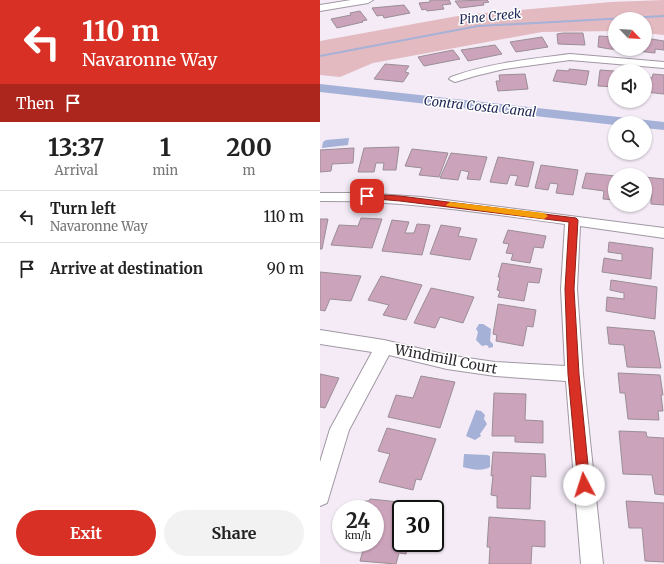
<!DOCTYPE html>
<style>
body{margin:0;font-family:Merriweather,serif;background:#f2f2f2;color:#222;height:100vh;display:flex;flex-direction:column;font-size:15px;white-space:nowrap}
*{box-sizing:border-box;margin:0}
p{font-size:13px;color:#767676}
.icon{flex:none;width:22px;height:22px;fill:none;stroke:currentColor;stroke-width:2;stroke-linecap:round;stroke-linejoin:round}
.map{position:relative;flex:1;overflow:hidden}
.details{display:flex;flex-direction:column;background:#fff;width:320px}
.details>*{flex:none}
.hud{background:#d93025;color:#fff;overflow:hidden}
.needle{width:26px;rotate:115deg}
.controls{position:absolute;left:288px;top:12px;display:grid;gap:8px}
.controls a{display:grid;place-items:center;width:44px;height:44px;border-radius:50%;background:#fff;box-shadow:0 1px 3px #0004;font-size:20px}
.speed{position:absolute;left:12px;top:500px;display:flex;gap:8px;font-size:20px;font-weight:700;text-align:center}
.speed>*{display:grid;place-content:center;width:52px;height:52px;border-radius:50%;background:#fff;box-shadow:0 1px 3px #0004;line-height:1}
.speed small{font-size:10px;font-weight:400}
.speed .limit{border:2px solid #111;border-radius:6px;background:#fff;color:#111}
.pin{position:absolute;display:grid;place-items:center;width:34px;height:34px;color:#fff;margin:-17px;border-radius:8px;box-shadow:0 2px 6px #0006}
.me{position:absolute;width:44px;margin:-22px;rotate:355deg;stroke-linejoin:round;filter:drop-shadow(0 0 3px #0008)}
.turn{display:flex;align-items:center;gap:14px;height:84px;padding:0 16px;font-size:18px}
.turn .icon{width:52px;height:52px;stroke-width:2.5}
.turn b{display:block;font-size:28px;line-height:34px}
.then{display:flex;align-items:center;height:38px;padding:0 16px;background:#0003;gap:8px;font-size:15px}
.eta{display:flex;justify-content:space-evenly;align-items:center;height:68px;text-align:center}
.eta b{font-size:24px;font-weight:700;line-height:28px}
.action{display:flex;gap:8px;margin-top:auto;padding:8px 16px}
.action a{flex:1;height:46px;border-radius:24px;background:#d93025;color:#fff;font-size:16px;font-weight:700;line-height:46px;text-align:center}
.action a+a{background:#f2f2f2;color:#222}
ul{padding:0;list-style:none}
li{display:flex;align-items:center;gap:12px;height:52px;padding:0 16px;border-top:1px solid #e0e0e0}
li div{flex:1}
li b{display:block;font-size:15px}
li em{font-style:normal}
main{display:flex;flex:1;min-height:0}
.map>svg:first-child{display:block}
.green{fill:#e3bac0}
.water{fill:#a5b1d7}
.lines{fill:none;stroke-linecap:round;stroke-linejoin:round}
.stream{fill:#a5b1d7;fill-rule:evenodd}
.canal{fill:#a5b1d7;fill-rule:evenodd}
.building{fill:#cba3ba;stroke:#9b8e95}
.street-casing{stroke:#a098a3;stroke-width:2}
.street{fill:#fff;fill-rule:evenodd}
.route{fill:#d93025;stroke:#8d1f18}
.slow{fill:#f59e0b}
.labels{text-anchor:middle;stroke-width:3;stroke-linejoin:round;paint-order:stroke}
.far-water-label{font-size:13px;font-style:italic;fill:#1d2655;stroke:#fff}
.street-label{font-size:14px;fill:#2f2b30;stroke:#fff}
</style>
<main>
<section class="details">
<div class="hud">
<div class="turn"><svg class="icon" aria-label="left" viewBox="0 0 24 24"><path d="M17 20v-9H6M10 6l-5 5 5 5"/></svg><div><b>110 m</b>Navaronne Way</div></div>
<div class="then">Then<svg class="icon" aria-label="arrive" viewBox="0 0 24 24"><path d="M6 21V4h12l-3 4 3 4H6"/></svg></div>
</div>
<div class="eta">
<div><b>13:37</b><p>Arrival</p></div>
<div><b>1</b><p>min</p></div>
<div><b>200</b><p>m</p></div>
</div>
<ul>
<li><svg class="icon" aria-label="left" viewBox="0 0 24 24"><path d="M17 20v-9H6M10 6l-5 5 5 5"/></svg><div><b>Turn left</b><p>Navaronne Way</p></div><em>110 m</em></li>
<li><svg class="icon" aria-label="arrive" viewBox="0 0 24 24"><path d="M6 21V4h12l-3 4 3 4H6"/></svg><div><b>Arrive at destination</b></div><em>90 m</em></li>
</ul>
<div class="action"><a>Exit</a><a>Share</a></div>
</section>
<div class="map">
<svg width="344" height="564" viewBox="0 0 344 564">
<rect width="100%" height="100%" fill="#f4ebf7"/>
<!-- green -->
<path class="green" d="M 344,0 L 344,35 L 325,33 L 325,19 L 295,19 L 295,31 L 222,32 L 53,63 L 20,77 L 0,75 L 0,41 L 143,15 L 291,2 Z"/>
<!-- water -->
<path class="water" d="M 29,138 L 28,145 L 2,148 L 3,142 L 6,140 Z
M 159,324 L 163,324 L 171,329 L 170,341 L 173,344 L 173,347 L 169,348 L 167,345 L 162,346 L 156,340 L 158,332 L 156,329 Z
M 156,410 L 161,411 L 165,415 L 164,419 L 167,424 L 160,434 L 161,436 L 155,440 L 146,436 Z
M 144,454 L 167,455 L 170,456 L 170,467 C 162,472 150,469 143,467 Z"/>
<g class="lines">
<!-- stream -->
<path class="stream" d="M 344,15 L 344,17 L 158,27 L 0,57 L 0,55 L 158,25 Z"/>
<!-- canal -->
<path class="canal" d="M 0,84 L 344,122 L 344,130 L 325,128 L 325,123 L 295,123 L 295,125 L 0,92 Z"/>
</g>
<!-- building -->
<path class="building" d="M 110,0 L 129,0 L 131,4 L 122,5 L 124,9 L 107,11 L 106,9 L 102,10 L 99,3 L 110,2 Z
M 167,0 L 169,2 L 163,3 L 164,5 L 140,8 L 135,1 Z
M 84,5 L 90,13 L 64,18 L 63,15 L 57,16 L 52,8 Z
M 40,11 L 47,20 L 42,21 L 43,22 L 17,28 L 11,19 L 31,15 L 30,13 Z
M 243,33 L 263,33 L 265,45 L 238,44 L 237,34 Z
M 279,36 L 295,37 L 295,49 L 308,49 L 308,50 L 290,49 L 278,47 Z
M 222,37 L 228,47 L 196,52 L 190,42 Z
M 325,38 L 344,41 L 344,50 L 335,49 L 335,53 L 317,51 L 318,49 L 325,49 Z
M 175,45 L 182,54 L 148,61 L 141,50 Z
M 133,50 L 140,59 L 104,66 L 98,57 Z
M 65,64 L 89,66 L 85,72 L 89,73 L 83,82 L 54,79 Z
M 249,69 L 269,71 L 266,85 L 233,81 L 237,70 L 249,71 Z
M 280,70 L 295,71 L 295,87 L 278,86 Z
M 205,74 L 208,89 L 178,91 L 176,81 L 180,81 L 179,75 Z
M 333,74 L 344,75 L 344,94 L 325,92 L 325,76 L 332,78 Z
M 79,147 L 76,170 L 63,170 L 64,163 L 56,163 L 54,172 L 38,172 L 44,148 Z
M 34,148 L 33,163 L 12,164 L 11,171 L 0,172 L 0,150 Z
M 92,149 L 128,153 L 119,177 L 99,175 L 102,168 L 85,166 Z
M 131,153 L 167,157 L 160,180 L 147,179 L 149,172 L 141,170 L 138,180 L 120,178 Z
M 178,157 L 214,162 L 208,187 L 195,185 L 198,176 L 190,175 L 187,184 L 170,182 Z
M 221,165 L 258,170 L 253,195 L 236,193 L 238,184 L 230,183 L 228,190 L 215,188 Z
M 266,173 L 295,176 L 295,200 L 283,199 L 284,191 L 262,188 Z
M 325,177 L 344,179 L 344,205 L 331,204 L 331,193 L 325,192 Z
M 41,218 L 62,219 L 52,248 L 11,245 L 19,225 L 38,226 Z
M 0,219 L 8,219 L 2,249 L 0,249 Z
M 72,220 L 89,222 L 85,233 L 94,233 L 97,224 L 110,225 L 102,255 L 62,251 Z
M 121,225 L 141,228 L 138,236 L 157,239 L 150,260 L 110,254 Z
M 188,230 L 226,236 L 223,248 L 214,247 L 210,263 L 191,260 L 193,254 L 186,253 L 189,244 L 183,243 Z
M 289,242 L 333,248 L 331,279 L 282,272 L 284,258 L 302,261 L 302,254 L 288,252 Z
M 182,263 L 222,269 L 219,283 L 208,282 L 204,301 L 178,297 L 180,291 L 177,290 L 180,277 L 178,277 Z
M 0,272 L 41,276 L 31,301 L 10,299 L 5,311 L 0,310 Z
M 61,276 L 102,285 L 86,320 L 63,315 L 69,305 L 48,300 Z
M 291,280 L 337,287 L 335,319 L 286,311 L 287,297 L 304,299 L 304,293 L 290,290 Z
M 111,288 L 154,297 L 143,323 L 120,317 L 115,328 L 94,323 Z
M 178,304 L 216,310 L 213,327 L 207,326 L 203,346 L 176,341 L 177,335 L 173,334 Z
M 287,327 L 334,331 L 341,368 L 307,367 L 304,345 L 289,344 Z
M 298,373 L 340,375 L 343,395 L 341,395 L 343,411 L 338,411 L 339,420 L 308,419 L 305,393 L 300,393 Z
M 0,374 L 19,378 L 5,408 L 0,407 Z
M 101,376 L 135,382 L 120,428 L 68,417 L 76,395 L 93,398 Z
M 174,393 L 206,394 L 205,420 L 223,421 L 223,443 L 195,442 L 195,436 L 172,436 Z
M 67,428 L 116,439 L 101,480 L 96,479 L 93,490 L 59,482 L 70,454 L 58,451 Z
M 299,431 L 326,432 L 327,437 L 344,438 L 344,495 L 335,494 L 332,475 L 303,474 Z
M 173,452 L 225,454 L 226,477 L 211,476 L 210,509 L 177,508 L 177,496 L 171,495 L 173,475 L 171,476 Z
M 50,499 L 99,504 L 98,509 L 81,509 L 81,543 L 88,543 L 86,554 L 79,553 L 76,564 L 40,561 L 45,543 L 55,543 L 55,509 L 43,509 L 45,501 L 49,501 Z
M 306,501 L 344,503 L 344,562 L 325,561 L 322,528 L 309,528 Z
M 169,517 L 225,521 L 225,547 L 212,546 L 211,564 L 169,564 L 170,547 L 167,547 Z"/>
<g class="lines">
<defs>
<path id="street" d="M 31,0 L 53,0 L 48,3 L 0,11 L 0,5 Z
M 250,54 L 344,62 L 344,68 L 250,60 L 184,69 L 155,76 L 135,82 L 129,79 L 131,77 C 169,63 210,59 250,54 Z
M 0,193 L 41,193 L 102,197 L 344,228 L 344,238 L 260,226 L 257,289 L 263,374 L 283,564 L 261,564 L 246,381 L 175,376 L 127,369 L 69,355 L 29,430 L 7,503 L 0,506 L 0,462 L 10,429 L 52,352 L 0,344 L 0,330 L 64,340 L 127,355 L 175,362 L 245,366 L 241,289 L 245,224 C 164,213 82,200 0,201 Z"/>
</defs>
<!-- street casing -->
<use href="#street" class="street-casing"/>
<!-- street -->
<use href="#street" class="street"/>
</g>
<!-- route -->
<path class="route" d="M 47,194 L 80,196 L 256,218 L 258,220 L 254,289 L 259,374 L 270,485 L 268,489 L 264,490 L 260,489 L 258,485 L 248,374 L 245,289 L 249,222 L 80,201 L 45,198 L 45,195 Z"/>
<!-- slow -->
<path class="slow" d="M 130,202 L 224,213 L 228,216 L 224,219 L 127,206 L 126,205 Z"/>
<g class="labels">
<!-- far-water labels -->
<g class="far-water-label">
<text transform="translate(170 16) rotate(-6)" y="5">Pine Creek</text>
<text transform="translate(160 106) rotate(6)" y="5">Contra Costa Canal</text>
</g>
<!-- street labels -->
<g class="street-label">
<text transform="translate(126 359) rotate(11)" y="5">Windmill Court</text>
</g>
</g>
</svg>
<div class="controls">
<a><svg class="needle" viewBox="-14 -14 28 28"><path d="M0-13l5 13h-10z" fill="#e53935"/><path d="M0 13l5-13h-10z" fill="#767676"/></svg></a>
<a><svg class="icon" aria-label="sound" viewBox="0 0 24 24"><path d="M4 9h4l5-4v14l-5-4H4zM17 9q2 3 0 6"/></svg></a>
<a><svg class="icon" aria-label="search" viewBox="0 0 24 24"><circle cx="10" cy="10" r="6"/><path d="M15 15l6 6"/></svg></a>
<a><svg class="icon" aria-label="layers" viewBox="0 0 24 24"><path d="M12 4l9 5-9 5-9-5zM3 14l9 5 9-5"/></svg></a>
</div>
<div class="speed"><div>24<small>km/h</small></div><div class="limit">30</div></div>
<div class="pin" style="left:47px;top:196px;background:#d93025"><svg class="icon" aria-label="arrive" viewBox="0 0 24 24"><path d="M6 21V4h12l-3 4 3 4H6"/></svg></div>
<svg class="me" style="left:264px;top:485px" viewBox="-20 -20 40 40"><circle r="19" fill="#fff"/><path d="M0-13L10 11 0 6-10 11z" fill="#d93025"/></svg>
</div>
</main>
